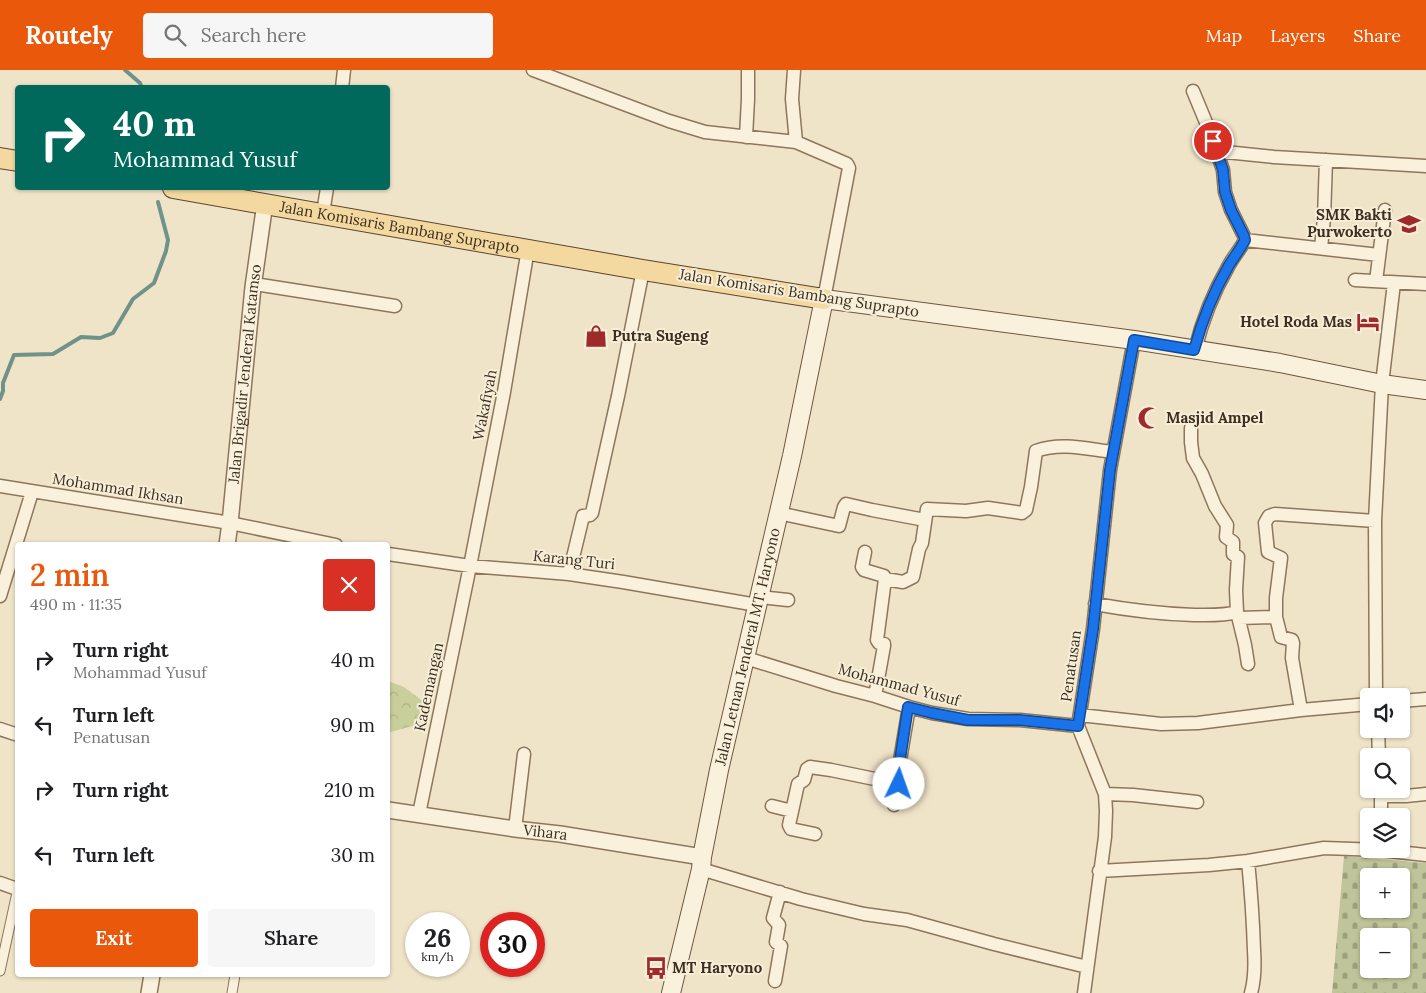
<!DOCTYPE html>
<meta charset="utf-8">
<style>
body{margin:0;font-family:Lora,serif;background:#f6f6f6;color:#202124;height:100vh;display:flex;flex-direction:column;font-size:19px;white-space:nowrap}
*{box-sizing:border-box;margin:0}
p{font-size:16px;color:#757577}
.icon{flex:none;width:28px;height:28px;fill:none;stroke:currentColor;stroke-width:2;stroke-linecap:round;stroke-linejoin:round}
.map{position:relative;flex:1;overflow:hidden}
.drawer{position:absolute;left:15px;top:472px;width:375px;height:435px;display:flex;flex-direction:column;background:#fff;border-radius:5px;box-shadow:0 1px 4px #0004}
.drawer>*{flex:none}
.hud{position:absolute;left:15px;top:15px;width:375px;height:105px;border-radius:5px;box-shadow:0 1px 4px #0004;background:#00695c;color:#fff;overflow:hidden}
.fabs{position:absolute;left:1360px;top:618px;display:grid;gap:10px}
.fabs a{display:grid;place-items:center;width:50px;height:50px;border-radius:5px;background:#fff;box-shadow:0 1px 4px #0004;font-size:25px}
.speed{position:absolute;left:405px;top:842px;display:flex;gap:10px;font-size:25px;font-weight:700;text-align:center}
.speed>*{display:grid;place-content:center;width:65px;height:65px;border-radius:50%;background:#fff;box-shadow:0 1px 4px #0004;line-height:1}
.speed small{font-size:12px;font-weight:400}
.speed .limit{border:8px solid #d22;background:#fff;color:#111}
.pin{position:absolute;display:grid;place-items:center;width:42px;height:42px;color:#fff;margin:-21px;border:2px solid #fff;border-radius:50%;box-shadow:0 1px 5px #0007}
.me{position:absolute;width:55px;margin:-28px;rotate:3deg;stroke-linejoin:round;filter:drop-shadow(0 0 4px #0008)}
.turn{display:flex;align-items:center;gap:18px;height:105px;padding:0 15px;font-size:22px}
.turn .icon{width:65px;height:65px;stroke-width:2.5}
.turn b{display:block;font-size:35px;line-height:42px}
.round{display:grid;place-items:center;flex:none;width:52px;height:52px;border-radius:5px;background:#f6f6f6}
.overview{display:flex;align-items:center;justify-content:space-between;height:85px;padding:0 15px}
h1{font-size:30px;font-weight:600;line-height:38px;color:#ea580c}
.action{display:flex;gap:10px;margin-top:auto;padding:10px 15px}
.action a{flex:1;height:58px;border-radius:5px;background:#ea580c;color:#fff;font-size:20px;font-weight:600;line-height:58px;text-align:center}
.action a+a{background:#f6f6f6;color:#202124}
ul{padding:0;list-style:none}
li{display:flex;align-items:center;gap:15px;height:65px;padding:0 15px}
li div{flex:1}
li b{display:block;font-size:19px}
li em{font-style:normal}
header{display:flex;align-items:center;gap:30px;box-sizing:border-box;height:70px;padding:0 25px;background:#ea580c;color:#fff}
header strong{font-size:24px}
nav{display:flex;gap:28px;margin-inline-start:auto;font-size:18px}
.search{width:350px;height:45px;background:#f6f6f6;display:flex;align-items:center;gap:12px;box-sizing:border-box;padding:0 18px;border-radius:5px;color:#757577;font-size:19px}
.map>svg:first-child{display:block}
.forest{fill:url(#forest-crowns)}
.cemetery{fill:url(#cemetery-stones);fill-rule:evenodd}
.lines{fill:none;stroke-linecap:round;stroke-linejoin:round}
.stream{stroke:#6f938a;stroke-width:4}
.pedestrian-casing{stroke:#8d765c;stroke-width:11}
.minor-casing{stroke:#8d765c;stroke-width:15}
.tertiary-casing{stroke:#8d765c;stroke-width:18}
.secondary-casing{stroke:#6f573f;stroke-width:20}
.primary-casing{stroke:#5b4430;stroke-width:22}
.pedestrian{stroke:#faf1dc;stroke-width:9}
.minor{stroke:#faf1dc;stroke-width:12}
.tertiary{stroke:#faf1dc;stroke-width:15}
.secondary{stroke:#faf1dc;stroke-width:18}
.primary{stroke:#f3d9a0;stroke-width:20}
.route-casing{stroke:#114b97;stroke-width:12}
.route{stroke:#1a73e8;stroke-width:9}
.labels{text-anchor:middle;stroke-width:4;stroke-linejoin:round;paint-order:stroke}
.poi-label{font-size:15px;font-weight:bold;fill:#3d2e20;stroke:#f7eed8;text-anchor:start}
.street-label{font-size:15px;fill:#3d2e20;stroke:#f7eed8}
</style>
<header>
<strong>Routely</strong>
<div class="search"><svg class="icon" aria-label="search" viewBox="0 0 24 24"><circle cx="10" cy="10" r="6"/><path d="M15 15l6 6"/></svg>Search here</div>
<nav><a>Map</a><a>Layers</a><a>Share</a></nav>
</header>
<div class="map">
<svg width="1426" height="923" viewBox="0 0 1426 923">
<defs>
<pattern id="forest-crowns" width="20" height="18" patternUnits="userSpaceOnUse" patternTransform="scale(1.25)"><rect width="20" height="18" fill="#c9cf9b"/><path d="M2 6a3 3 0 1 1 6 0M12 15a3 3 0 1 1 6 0" fill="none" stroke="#aeb285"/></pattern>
<pattern id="cemetery-stones" width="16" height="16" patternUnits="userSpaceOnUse" patternTransform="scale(1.25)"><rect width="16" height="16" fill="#bfc49a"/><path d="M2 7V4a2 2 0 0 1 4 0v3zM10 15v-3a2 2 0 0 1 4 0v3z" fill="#9ca07d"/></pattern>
</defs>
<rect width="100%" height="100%" fill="#f0e4c8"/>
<!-- forest -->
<path class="forest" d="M 388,611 L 404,617 L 424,632 L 420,654 L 391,662 L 388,661 Z"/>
<!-- cemetery -->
<path class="cemetery" d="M 1344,786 L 1426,793 L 1426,923 L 1332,923 ZM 1369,806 L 1401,806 L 1401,839 L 1369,839 ZM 1401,866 L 1401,899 L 1369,899 L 1369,866 Z"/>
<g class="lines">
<!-- stream -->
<path class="stream" d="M 125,0 L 140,13 L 142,18
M 0,329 L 3,321 L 3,313 L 14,285 L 53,284 L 81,267 L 100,268 L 113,263 L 133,229 L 154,213 L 166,181 L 168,170 L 158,132"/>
<defs>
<path id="pedestrian" d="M 0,901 L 18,818
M 232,923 L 235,905"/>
<path id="minor" d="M 533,0 L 669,51 L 705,62 L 796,72 L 847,94 L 849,98 L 824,229
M 794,0 L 792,29 L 796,72
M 342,18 L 344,0
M 1193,21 L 1210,62 L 1223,100 L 1225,122 L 1231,140 L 1244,166 L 1245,170 C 1240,180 1233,187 1228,197 C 1213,223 1202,251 1195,280
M 746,67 L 748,29 L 748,0
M 1216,81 L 1274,87 L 1426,96
M 323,143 L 327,118
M 1245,170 L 1379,185
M 1321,178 L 1324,148 L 1326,90
M 1355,210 L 1426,214
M 1376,211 L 1385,140
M 254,214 L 395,236
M 1191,358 L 1191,372 L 1193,388 L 1202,404 L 1215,436 L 1227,455 L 1226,467 L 1233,472 L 1233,484 L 1238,487 L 1236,520 L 1237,542
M 0,416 L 230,453 L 336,475
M 778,443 L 839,456 L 844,437 L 846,434 L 872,440 L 925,450
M 865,482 L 862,497 L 864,500 L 884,506 L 885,509 L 877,570 L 879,573 L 884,574 L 884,576 L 875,626
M 388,484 L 470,496 L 569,504 L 623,512 L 757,535
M 569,504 L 583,446 L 590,445 L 592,443 L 618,326 L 643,200
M 885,509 L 903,512 L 913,507 L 919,479 L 922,473 L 927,439 L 966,441 L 988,438 L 1022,443 L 1026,440 L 1031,417 L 1036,381 C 1061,372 1087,379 1113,382
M 0,526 L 32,422
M 759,527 L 788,530
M 1095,534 C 1128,540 1161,544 1194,545 C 1208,545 1223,546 1237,542 L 1245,575 L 1248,594
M 1276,547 L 1276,528 L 1281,488 L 1268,482 L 1265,453 L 1269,446 L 1275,444 L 1375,451
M 1239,548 L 1276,547 L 1281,567 L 1292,570 L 1293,573 L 1292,588 L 1301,640
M 746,588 L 836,616 L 875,626 L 909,637 L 932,643 L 968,649 L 1020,650 L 1078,656
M 1376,626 L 1375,451 L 1382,314 L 1394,213
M 1401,631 L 1426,629
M 1080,645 L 1161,654 L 1198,653 L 1301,640 L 1369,634
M 0,659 L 18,665
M 1378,659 L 1379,686
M 1105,724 L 1133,725 L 1197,732
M 1381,726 L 1406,726 L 1426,724
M 894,735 L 899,714
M 772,736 L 792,741
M 419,744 L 470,496 L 504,322 L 528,179
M 1381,746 L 1381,719
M 515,759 L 524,684
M 815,764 L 791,759 L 789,755 L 798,714 L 804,710 L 807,699 L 810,697 L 831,700 L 899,714 L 899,696 L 909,637
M 1248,791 C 1251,821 1253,850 1254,880 C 1255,895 1255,909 1251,923
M 701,799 L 801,829 L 864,844 L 907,850 L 994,874 L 1087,897
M 1099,801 L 1209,795 L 1248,791 L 1324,778 L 1380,780 L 1426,785
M 0,813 L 17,819
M 775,911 L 781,876 L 776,872 L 779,855 L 773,848 L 780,822
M 1084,923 L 1105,767 L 1106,741 L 1105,724 L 1078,656 L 1093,559 L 1110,400 L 1134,270"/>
<g id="tertiary">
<path id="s1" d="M 227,475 L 230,453 L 253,217 L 265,133"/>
<path id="s2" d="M 388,740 L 515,759 L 560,764 L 702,787"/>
<path d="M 149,923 L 152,905"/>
</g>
<g id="secondary">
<path id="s3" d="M 671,923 L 701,799 L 702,787 L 719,700 L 792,386 L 824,229 L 1134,270 L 1280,293 L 1382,314 L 1426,320"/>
</g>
<g id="primary">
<path d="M 0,88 L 18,91"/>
<path id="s4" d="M 173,118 L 643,200 L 824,229"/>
</g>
</defs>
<!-- pedestrian casing -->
<use href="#pedestrian" class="pedestrian-casing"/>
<!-- minor casing -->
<use href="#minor" class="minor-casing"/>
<!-- tertiary casing -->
<use href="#tertiary" class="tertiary-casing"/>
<!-- secondary casing -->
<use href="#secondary" class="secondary-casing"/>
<!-- primary casing -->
<use href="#primary" class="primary-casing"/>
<!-- pedestrian -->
<use href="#pedestrian" class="pedestrian"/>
<!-- minor -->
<use href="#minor" class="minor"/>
<!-- tertiary -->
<use href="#tertiary" class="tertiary"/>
<!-- secondary -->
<use href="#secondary" class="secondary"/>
<!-- primary -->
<use href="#primary" class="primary"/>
</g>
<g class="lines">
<defs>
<path id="route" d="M 899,714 L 899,696 L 908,637 L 932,643 L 968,650 L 1020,650 L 1078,656 L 1093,559 L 1110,400 L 1134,270 L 1194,280 C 1202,251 1213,223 1228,197 C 1233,188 1240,180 1245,170 L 1244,166 L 1231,140 L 1225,122 L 1223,100 L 1213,71"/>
</defs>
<!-- route casing -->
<use href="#route" class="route-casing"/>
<!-- route -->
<use href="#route" class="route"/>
</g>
<!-- icons -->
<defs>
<symbol id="school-bare" viewBox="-9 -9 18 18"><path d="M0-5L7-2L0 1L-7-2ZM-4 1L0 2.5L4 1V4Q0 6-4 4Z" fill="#9e2a2b" stroke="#f7eed8" stroke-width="2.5" paint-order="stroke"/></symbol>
<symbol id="hotel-bare" viewBox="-9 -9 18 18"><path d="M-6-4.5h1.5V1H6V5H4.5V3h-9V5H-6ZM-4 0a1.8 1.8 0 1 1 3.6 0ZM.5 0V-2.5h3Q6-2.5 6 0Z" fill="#9e2a2b" stroke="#f7eed8" stroke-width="2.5" paint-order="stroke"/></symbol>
<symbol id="shop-bare" viewBox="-9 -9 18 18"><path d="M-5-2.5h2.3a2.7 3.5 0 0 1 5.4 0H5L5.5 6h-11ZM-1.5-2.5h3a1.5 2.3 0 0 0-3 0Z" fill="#9e2a2b" stroke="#f7eed8" stroke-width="2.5" paint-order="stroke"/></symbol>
<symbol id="mosque-bare" viewBox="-9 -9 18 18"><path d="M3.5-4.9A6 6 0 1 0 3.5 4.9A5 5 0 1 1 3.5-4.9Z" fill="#9e2a2b" stroke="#f7eed8" stroke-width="2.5" paint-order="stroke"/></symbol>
<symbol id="bus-bare" viewBox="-9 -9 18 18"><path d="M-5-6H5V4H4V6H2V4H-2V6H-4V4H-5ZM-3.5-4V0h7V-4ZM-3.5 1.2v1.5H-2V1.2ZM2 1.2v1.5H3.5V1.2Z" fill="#9e2a2b" stroke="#f7eed8" stroke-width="2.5" paint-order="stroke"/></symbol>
</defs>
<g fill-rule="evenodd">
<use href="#school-bare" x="1393" y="138" width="32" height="32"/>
<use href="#hotel-bare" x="1352" y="236" width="32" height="32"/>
<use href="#shop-bare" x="580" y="250" width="32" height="32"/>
<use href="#mosque-bare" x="1133" y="332" width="32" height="32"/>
<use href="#bus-bare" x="640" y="882" width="32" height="32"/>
</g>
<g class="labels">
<!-- poi labels -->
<g class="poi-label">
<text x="1392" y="150" text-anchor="end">SMK Bakti<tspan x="1392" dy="17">Purwokerto</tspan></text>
<text x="1352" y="257" text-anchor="end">Hotel Roda Mas</text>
<text x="612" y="271">Putra Sugeng</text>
<text x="1166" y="353">Masjid Ampel</text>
<text x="672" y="903">MT Haryono</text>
</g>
<!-- street labels -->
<g class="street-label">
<text dy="5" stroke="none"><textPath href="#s4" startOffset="230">Jalan Komisaris Bambang Suprapto</textPath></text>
<text transform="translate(799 223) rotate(9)" y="5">Jalan Komisaris Bambang Suprapto</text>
<text dy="5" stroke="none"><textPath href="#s1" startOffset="172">Jalan Brigadir Jenderal Katamso</textPath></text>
<text transform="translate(485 335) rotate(-79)" y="5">Wakafiyah</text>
<text transform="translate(118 419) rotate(9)" y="5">Mohammad Ikhsan</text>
<text transform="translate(574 490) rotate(6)" y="5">Karang Turi</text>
<text dy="5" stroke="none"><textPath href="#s3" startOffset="355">Jalan Letnan Jenderal MT. Haryono</textPath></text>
<text transform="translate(1071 596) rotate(-82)" y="5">Penatusan</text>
<text transform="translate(899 615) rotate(15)" y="5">Mohammad Yusuf</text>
<text transform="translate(429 617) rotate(-78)" y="5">Kademangan</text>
<text dy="5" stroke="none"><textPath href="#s2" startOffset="159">Vihara</textPath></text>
</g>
</g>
</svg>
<div class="fabs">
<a><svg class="icon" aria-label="sound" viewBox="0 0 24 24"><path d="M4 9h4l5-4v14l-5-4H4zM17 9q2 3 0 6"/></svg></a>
<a><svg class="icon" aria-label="search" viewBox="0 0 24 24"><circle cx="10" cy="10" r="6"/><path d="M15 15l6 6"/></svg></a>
<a><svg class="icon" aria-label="layers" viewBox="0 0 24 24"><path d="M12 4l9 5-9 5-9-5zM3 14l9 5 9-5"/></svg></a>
<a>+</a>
<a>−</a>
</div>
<div class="speed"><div>26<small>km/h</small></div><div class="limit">30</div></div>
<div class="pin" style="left:1213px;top:71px;background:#d93025"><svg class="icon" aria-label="arrive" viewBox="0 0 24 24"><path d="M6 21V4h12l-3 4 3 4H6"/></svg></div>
<svg class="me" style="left:899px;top:714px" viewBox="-20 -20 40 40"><circle r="19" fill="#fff"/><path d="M0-13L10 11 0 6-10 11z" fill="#1a73e8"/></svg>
<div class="hud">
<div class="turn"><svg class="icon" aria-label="right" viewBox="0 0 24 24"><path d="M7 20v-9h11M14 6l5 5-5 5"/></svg><div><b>40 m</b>Mohammad Yusuf</div></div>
</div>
<section class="drawer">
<div class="overview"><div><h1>2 min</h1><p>490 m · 11:35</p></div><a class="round" style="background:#d93025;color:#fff"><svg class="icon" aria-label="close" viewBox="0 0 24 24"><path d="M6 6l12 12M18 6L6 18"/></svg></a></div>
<ul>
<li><svg class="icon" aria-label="right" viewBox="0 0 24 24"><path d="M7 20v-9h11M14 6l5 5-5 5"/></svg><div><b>Turn right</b><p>Mohammad Yusuf</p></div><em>40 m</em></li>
<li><svg class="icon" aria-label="left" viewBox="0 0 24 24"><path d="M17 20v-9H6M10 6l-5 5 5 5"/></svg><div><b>Turn left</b><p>Penatusan</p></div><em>90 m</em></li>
<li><svg class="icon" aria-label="right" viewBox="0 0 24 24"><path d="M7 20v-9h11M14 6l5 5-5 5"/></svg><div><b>Turn right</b></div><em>210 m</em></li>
<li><svg class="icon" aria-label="left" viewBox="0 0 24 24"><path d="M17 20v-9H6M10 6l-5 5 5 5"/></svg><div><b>Turn left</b></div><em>30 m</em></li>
</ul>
<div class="action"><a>Exit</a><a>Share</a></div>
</section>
</div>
